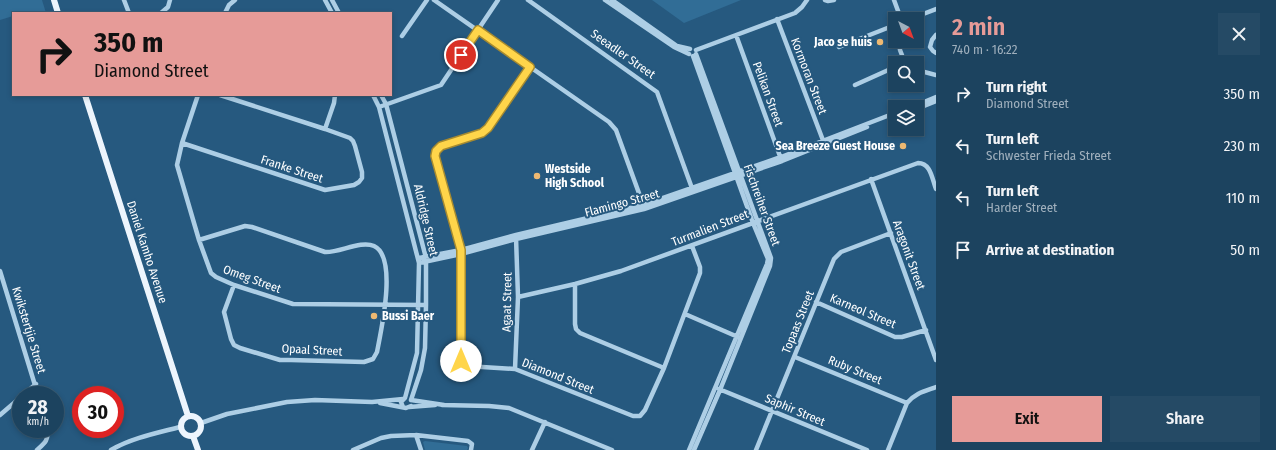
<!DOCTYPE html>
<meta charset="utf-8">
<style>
body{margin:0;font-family:"Fira Sans Condensed",sans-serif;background:#254a65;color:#f1f3f6;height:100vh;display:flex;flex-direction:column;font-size:15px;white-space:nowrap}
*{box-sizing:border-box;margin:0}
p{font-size:13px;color:#a0b0bd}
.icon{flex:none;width:22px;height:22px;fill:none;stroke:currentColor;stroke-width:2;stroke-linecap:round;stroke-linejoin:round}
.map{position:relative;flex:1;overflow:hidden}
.panel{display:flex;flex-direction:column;background:#1c435f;width:340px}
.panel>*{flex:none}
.banner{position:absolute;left:12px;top:12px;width:380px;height:84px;border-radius:0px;box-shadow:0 2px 6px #0003,0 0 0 1px #3a5c74;background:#e69b98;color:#111;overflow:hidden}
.needle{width:26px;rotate:139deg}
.tools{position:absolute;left:888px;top:12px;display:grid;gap:8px}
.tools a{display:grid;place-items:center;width:36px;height:36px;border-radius:0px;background:#1c435f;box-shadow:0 2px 6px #0003,0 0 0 1px #3a5c74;font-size:20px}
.speed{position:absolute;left:12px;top:386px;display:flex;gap:8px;font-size:20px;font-weight:700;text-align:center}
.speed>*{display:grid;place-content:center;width:52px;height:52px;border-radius:50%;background:#1c435f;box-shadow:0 2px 6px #0003,0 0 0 1px #3a5c74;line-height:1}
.speed small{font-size:10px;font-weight:400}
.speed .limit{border:6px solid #d22;background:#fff;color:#111}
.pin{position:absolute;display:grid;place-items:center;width:34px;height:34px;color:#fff;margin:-17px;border:2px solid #fff;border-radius:50%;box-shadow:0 1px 4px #0007}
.me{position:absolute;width:44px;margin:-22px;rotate:0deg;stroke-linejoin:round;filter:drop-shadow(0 0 3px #0008)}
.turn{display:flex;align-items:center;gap:14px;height:84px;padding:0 16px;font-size:18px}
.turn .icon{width:52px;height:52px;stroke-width:2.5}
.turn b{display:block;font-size:28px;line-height:34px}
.round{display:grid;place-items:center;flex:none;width:42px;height:42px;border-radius:0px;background:#254a65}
.head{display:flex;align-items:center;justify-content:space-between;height:68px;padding:0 16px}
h1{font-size:24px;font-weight:600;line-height:30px;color:#e69b98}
.action{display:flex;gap:8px;margin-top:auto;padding:8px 16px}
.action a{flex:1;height:46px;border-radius:0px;background:#e69b98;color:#111;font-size:16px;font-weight:600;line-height:46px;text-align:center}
.action a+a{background:#254a65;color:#f1f3f6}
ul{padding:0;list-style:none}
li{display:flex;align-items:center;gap:12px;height:52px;padding:0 16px}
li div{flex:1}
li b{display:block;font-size:15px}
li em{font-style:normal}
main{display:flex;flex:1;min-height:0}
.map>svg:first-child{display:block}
.green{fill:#316d96}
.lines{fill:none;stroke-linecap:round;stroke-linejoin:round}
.minor{stroke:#adcee5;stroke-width:4.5}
.major{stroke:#edf5fd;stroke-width:6}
.route-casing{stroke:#a68a30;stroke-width:10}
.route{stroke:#ffd54a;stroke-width:7}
.poi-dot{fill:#eeb972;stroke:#26597f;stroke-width:1.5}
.labels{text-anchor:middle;stroke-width:4;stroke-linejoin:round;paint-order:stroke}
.poi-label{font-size:12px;font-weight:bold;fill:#fff;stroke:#26597f;text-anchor:end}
.street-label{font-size:12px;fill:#fff;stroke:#26597f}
</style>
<main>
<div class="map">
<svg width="936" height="450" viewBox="0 0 936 450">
<rect width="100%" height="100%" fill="#26597f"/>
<!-- green -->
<path class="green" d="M 0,0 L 42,0 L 46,13 L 13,13 L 13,16 L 0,20 Z
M 652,0 L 741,0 L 684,23 Z
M 425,441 L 467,446 L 468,448 L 467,450 L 425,450 L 423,442 Z"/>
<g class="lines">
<!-- minor -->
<path class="minor" d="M 124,0 L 129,13
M 325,0 L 332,13
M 332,0 L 339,13
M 434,0 L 609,122 L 616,130 L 644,207
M 528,0 L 657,92 L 693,191
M 605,0 L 674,47 L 689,54
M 612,0 L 677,46 L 690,49
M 825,0 L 828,1 L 834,0
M 894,0 L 901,19
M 161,13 L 168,7 L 170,0
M 225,13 L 229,5 L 235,0
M 777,19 L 824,143
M 910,19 L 936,9
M 736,35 L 781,159
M 936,35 L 932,40 L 930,47 L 933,51 L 936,53
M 402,36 L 427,0
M 899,41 L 900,50 L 905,63
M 839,47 L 895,25
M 696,50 L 795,13 L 802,7 L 807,0
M 530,67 L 488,128 L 482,133 L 441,146 L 436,151 L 435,157 L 461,250 L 461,361 L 462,364 L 466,366 L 515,369 L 633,416 L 640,416 L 645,410 L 664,368 L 700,273 L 700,267 L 692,246
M 917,70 L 936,75
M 855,85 L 895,67
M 198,95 L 182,143 L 177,165 L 199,240 L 211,273 L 216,277 L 234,285 L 293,304 L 426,305
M 373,95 L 379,107 L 419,263 L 417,353 L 405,398
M 381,95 L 386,104 L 426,258 L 426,305 L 425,348 L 421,370 L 411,400 L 444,405
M 379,107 L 441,85 L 498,0
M 912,107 L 936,97
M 919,108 L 936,101
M 325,129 L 334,103 L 335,95
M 182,143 L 325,190 L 354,185 L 359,182 L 362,178 L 362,172 L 355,146 L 353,141 L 350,138 L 325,129 L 220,95
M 871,179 L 936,360
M 199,240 L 245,226 L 252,227 L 325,252 C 339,253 361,240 374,246 C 398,257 381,331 377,352 L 373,359 L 364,362 L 291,360 L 280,360 L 240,348 L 234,345 L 231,339 L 224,312 L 234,285
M 419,258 L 461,250 L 516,235 L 643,205 L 781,157 L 895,113
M 419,263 L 461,254 L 516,239 L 644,209 L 782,161 L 867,127
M 0,271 L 38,395
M 575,284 L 575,324 L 576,329 L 580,333 L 664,368
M 518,297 L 575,284 L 621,271 L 918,163 C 931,163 932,179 936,189
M 816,302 L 895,337 L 902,337 L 926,330
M 685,314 L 738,337
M 795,357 L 907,403
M 515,369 L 518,297 L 516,237
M 719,389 L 867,450
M 23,395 L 36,384
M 380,403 L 406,408 L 411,406
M 442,405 L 489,406 L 509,408 L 612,450
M 403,407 L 401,402 L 404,399
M 409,407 L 435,405
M 0,415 L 21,397
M 201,423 L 227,414 L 287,402 L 315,400 L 372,402 L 403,399
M 416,435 L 468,441 L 472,444 L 471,450
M 37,450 C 45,443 49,440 47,429
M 111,450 C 132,438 157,433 180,427
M 353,450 L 381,438 L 391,436 L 416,435 L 421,450
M 532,450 L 545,422
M 689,450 L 767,264 L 768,259 L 753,223 L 693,56
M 694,450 L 720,390 L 770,266 L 771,258 L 696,54
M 756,450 L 834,259 L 841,252 L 891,233
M 888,450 L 907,403 C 915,393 925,391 936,387"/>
<!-- major -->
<path class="major" d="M 54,0 L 58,13
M 85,95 L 188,416
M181 426a10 10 0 1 1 20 0a10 10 0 1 1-20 0Z
M 193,436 L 198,450"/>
</g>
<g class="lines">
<defs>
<path id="route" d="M 461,361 L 461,250 L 435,156 L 436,151 L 441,146 L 482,133 L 488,128 L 530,67 L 478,30 L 461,55"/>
</defs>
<!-- route casing -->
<use href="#route" class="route-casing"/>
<!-- route -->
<use href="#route" class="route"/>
</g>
<!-- markers -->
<g class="poi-dot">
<circle cx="880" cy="42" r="4"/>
<circle cx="903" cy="146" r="4"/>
<circle cx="537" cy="176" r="4"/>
<circle cx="374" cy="316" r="4"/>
</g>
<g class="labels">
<!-- poi labels -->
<g class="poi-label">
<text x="872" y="46">Jaco se huis</text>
<text x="895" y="150">Sea Breeze Guest House</text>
<text x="545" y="173" text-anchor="start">Westside<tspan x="545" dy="14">High School</tspan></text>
<text x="382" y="320" text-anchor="start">Bussi Baer</text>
</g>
<!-- street labels -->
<g class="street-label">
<text transform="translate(623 54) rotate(35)" y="4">Seeadler Street</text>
<text transform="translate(809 76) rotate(69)" y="4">Kormoran Street</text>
<text transform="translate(768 94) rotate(70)" y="4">Pelikan Street</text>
<text transform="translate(292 169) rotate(18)" y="4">Franke Street</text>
<text transform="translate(622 203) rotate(-15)" y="4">Flamingo Street</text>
<text transform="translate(762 205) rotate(70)" y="4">Fischreiher Street</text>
<text transform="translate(426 220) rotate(77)" y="4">Aldridge Street</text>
<text transform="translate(710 228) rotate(-21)" y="4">Turmalien Street</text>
<text transform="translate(147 252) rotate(72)" y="4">Daniel Kamho Avenue</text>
<text transform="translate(909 255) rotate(70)" y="4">Aragonit Street</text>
<text transform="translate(252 279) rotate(20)" y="4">Omeg Street</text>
<text transform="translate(507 302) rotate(-89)" y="4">Agaat Street</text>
<text transform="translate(863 311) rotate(23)" y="4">Karneol Street</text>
<text transform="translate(798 322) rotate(-68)" y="4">Topaas Street</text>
<text transform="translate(29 330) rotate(73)" y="4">Kwikstertjie Street</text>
<text transform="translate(312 350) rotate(3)" y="4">Opaal Street</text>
<text transform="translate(855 370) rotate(22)" y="4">Ruby Street</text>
<text transform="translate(558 376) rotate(22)" y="4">Diamond Street</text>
<text transform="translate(795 410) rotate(23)" y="4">Saphir Street</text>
</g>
</g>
</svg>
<div class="tools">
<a><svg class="needle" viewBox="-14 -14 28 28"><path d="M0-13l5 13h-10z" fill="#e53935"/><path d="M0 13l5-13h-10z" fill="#a0b0bd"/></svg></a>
<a><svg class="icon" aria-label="search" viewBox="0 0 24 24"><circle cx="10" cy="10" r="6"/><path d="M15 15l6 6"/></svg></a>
<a><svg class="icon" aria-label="layers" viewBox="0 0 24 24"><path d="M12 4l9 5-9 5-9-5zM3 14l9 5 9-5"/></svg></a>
</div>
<div class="speed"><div>28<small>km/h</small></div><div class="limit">30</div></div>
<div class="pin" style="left:461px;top:55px;background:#d93025"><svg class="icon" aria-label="arrive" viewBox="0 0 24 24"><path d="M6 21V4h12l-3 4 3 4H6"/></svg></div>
<svg class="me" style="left:461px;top:361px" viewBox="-20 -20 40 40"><circle r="19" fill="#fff"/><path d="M0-13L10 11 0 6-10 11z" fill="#ffd54a"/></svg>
<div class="banner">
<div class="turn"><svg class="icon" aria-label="right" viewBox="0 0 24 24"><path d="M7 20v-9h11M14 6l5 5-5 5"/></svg><div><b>350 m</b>Diamond Street</div></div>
</div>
</div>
<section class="panel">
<div class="head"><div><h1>2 min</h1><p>740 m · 16:22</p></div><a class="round"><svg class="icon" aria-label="close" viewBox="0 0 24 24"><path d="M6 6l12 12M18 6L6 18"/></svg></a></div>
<ul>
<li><svg class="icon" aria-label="right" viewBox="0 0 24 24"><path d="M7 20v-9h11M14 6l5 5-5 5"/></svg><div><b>Turn right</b><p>Diamond Street</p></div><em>350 m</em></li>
<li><svg class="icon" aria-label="left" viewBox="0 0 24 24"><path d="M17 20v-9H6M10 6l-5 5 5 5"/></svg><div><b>Turn left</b><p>Schwester Frieda Street</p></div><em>230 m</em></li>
<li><svg class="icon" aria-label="left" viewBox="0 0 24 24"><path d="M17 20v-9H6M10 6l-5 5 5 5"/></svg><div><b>Turn left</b><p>Harder Street</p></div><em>110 m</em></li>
<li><svg class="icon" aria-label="arrive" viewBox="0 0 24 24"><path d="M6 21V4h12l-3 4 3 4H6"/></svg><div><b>Arrive at destination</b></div><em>50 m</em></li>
</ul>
<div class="action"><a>Exit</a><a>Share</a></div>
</section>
</main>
